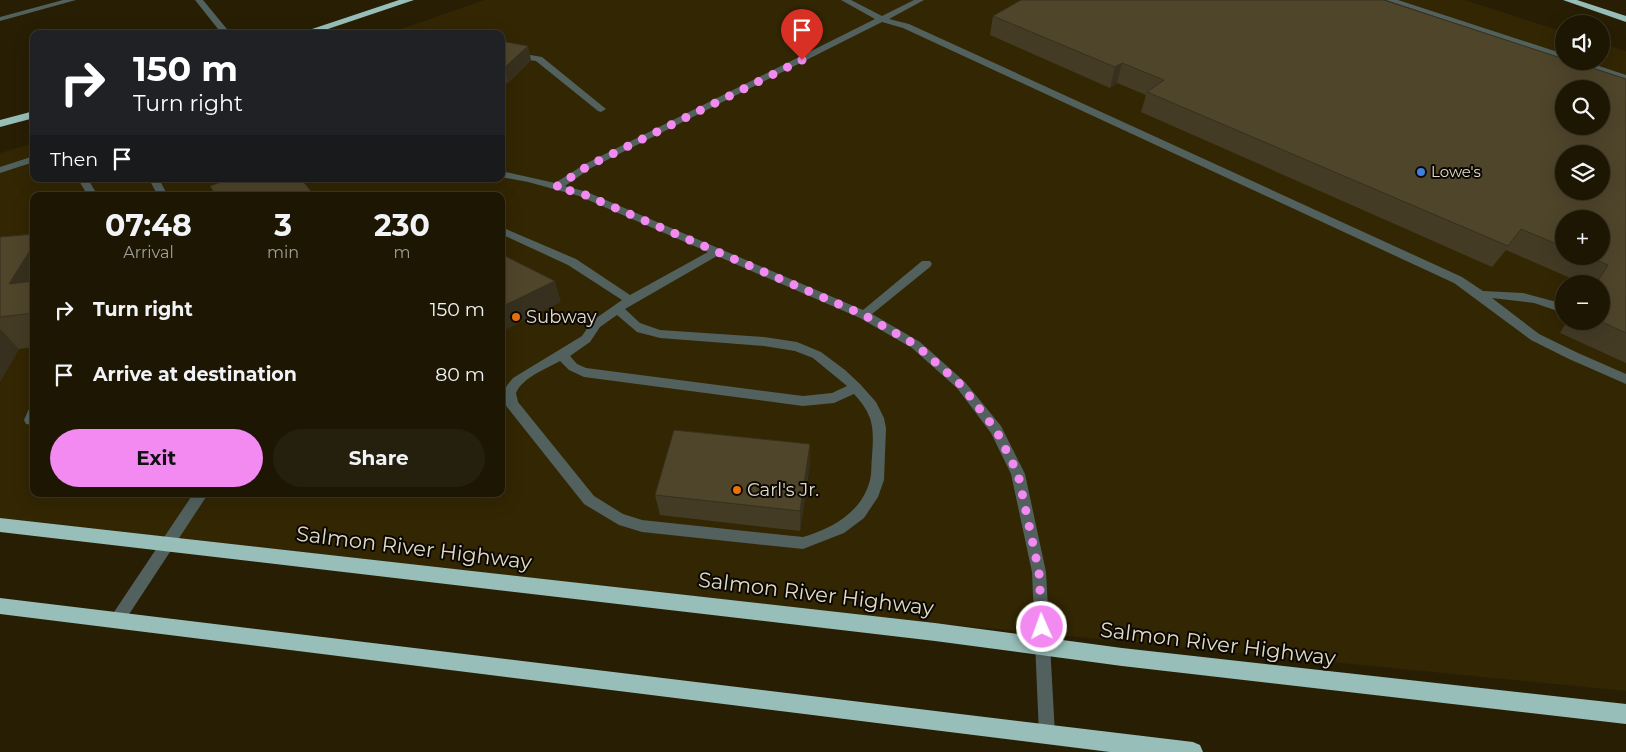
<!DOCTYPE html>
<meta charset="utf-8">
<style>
body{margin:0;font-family:Montserrat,sans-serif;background:#251f0d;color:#f1f3f6;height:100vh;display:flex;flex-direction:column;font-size:19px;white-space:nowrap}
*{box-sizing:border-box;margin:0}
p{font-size:16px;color:#a09f9a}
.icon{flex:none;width:28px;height:28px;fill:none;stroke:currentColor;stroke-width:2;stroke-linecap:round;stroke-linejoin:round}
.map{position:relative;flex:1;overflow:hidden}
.panel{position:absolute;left:30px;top:192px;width:475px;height:305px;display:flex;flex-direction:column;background:#1d1603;border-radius:10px;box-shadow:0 5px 20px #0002,0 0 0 1px #3b3525}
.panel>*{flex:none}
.banner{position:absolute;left:30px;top:30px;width:475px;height:152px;border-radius:10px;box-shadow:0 5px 20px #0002,0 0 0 1px #3b3525;background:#202124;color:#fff;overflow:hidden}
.fabs{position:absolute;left:1555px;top:15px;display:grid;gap:10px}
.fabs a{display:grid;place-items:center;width:55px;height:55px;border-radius:50%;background:#1d1603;box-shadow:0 5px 20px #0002,0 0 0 1px #3b3525;font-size:25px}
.pin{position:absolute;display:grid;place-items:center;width:42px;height:42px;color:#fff;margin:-51px -21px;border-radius:50% 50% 50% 0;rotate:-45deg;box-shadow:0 0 5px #0007}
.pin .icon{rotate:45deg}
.me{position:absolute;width:55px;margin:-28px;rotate:358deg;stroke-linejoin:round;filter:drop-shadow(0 0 4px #0008)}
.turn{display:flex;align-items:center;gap:18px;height:105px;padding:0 20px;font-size:22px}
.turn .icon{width:65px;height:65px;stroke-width:2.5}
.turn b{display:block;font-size:35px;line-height:42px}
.then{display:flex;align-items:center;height:48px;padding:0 20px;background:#0003;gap:10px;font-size:19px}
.eta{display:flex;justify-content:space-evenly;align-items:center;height:85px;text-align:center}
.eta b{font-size:30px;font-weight:700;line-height:35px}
.primary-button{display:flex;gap:10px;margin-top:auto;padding:10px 20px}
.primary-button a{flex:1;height:58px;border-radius:30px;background:#f38af2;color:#111;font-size:20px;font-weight:700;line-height:58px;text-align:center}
.primary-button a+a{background:#251f0d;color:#f1f3f6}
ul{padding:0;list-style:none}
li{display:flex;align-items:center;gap:15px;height:65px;padding:0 20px}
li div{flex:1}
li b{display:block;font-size:19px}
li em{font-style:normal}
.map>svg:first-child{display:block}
.built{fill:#322603;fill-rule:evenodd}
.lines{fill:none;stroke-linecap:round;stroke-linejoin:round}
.minor{fill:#52615e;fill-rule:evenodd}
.highway{fill:#97beb8;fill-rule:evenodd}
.wall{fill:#443b25;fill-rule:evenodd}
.shaded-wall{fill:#37301e}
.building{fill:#4f452b;stroke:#37301e;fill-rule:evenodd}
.route{stroke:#f38af2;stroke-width:9;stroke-dasharray:0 16.2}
.shop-dot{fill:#3f7fe0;stroke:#0c0802;stroke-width:2}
.food-dot{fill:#e8710a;stroke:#0c0802;stroke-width:2}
.labels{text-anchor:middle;stroke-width:4;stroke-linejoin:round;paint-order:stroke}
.far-poi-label{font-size:15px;fill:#e0dacb;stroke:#0c0802;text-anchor:start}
.poi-label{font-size:18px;fill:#e0dacb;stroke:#0c0802;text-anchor:start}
.near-street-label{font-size:21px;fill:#e0dacb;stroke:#0c0802}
</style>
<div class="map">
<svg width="1626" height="752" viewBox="0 0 1626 752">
<rect width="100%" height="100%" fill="#271e04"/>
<!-- built -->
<path class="built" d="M 484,0 L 1465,0 L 1564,32 L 1564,61 L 1601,61 L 1601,43 L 1626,51 L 1626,691 L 905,620 L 0,518 L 0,153 L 34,143 L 34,179 L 501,179 L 501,34 L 387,34 ZM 1564,89 L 1601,89 L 1601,126 L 1564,126 ZM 1564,154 L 1601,154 L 1601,191 L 1564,191 ZM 34,196 L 501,196 L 501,494 L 34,494 ZM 1564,219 L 1601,219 L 1601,256 L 1564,256 ZM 1564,284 L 1601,284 L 1601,321 L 1564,321 Z"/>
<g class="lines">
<!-- minor -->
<path class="minor" d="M 63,0 L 76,0 L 0,21 L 0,17 Z
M 195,0 L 203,0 L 231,34 L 222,34 Z
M 841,0 L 851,0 L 882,16 L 914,0 L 924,0 L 889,19 L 909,24 L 1462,277 L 1483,291 L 1523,293 L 1564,304 L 1564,313 L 1534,303 L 1492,298 L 1539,334 L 1578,353 L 1626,374 L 1626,384 L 1569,359 L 1531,340 L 1454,283 L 903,28 L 882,22 L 591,168 L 565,186 L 587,192 L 863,310 L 922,261 L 930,261 L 932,264 L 930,267 L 872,314 L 920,342 L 965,382 L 1001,426 L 1025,474 L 1046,572 L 1055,734 L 1053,740 L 1047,742 L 1041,740 L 1039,734 L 1032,572 L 1011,474 L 991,433 L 957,388 L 912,348 L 860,318 L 717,256 L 625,309 L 640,323 L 660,330 L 764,337 L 797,342 L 821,352 L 845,370 L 860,384 L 876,402 L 884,418 L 886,428 L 884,480 L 878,497 L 864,518 L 844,533 L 803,549 L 642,532 L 619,525 L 584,504 L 507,407 C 501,395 504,388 513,378 L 582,336 L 592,321 L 622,300 L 568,265 L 501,234 L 501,227 L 576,259 L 630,295 L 708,252 L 579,196 L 528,182 L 501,177 L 501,171 L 555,183 L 585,164 L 875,19 ZM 617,315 L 637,332 L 660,338 L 764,346 L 795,351 L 813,358 L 847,386 L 832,393 L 803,396 L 586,368 L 577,364 L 570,356 L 590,342 L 600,327 ZM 560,361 L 569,370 L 584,377 L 803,406 L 834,403 L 854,394 C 874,416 874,427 872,457 C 871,464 872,472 870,480 C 862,512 833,528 803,537 L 642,520 L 623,514 L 594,496 L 518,402 L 516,393 C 523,377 546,369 560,361 Z
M 1386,0 L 1398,0 L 1564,54 L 1564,60 Z
M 501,50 L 542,57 L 606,109 L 601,112 L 598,111 L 536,61 L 501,56 Z
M 1571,61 L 1584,61 L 1626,75 L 1626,81 Z
M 34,156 L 34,162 L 0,173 L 0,167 Z
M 78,179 L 88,179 L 98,196 L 88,196 Z
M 149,179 L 159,179 L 168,196 L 158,196 Z
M 34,408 L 34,425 L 26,424 L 24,420 L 29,409 Z
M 193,494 L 208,494 L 122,625 L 117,627 L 112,625 L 109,620 L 112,615 Z"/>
<!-- highway -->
<path class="highway" d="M 399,0 L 414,0 L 313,34 L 297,34 Z
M 1563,0 L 1577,0 L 1626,16 L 1626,22 Z
M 34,111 L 34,118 L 0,127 L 0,120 Z
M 0,518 L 935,623 L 1122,648 L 1626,704 L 1626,724 L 1122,666 L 935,641 L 0,532 Z
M 0,598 L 1193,742 L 1200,745 L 1203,752 L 1110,752 L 0,614 Z"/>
</g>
<!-- wall -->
<path class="wall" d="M 993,16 L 1626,79 L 1626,363 L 1560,333 L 1567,321 L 1601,321 L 1601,284 L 1584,284 L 1506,250 L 1492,267 L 1141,112 L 1146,95 L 1117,83 L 1110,88 L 990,35 ZM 1564,219 L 1601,256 L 1564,256 Z
M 501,41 L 531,60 L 508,83 L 501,81 Z
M 34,234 L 34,347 L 19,349 L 0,382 L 0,237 Z
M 810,464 L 800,531 L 660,515 L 655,495 Z"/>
<!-- shaded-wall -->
<path class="shaded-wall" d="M 528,46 L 531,60 L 508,83 L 504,68 Z
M 1122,63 L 1117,83 L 1110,88 L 1115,67 Z
M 34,244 L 34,312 L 9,284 Z
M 555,281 L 561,302 L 501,332 L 501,307 Z
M 0,329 L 19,349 L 0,382 Z
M 810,444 L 810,464 L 800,531 L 800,511 Z"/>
<!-- building -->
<path class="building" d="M 1021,0 L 1384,0 L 1564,59 L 1564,61 L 1571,61 L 1626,79 L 1626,333 L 1600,321 L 1601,321 L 1601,284 L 1596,284 L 1608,265 L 1587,256 L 1601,256 L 1601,219 L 1564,219 L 1564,247 L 1521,229 L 1508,246 L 1147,92 L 1164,80 L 1122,63 L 1115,67 L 993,16 ZM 1564,89 L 1601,89 L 1601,126 L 1564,126 ZM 1564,154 L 1601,154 L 1601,191 L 1564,191 Z
M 431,29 L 459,34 L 425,34 Z
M 501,41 L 528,46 L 504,68 L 501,68 Z
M 231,179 L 301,179 L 315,196 L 216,196 L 210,186 Z
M 34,234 L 34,244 L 9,284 L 34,281 L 34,313 L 0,317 L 0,237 Z
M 501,254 L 555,281 L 501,307 Z
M 674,430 L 810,444 L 800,511 L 655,495 Z"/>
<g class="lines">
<!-- route -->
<path class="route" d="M 802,60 L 588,166 L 556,187 L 583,194 L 864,315 L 916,345 L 961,385 L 996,430 L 1018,474 L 1039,572 L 1042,627"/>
</g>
<!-- markers -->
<circle class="shop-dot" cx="1421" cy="172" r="5"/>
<g class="food-dot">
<circle cx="516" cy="317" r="5"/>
<circle cx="737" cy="490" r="5"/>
</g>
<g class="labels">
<!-- far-poi labels -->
<g class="far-poi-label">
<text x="1431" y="177">Lowe's</text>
</g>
<!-- poi labels -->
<g class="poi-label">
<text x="526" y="323">Subway</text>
<text x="747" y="496">Carl's Jr.</text>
</g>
<!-- near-street labels -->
<g class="near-street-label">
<text transform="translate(414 548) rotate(7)" y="7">Salmon River Highway</text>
<text transform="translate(816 594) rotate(7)" y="7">Salmon River Highway</text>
<text transform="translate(1218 644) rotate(7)" y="7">Salmon River Highway</text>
</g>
</g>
</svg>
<div class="fabs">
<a><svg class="icon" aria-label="sound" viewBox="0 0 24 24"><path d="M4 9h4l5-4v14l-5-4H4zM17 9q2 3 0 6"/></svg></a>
<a><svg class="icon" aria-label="search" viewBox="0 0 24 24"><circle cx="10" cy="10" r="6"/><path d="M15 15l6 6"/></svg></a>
<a><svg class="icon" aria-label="layers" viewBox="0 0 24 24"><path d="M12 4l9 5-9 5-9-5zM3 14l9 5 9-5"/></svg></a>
<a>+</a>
<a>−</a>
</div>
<div class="pin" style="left:802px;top:60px;background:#d93025"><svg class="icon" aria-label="arrive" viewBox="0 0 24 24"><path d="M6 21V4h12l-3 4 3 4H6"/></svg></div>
<svg class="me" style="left:1042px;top:627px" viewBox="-20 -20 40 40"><circle r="17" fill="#f38af2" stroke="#fff" stroke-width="3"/><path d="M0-11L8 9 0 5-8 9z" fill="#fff"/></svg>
<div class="banner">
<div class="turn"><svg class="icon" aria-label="right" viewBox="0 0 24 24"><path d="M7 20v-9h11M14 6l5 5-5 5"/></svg><div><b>150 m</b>Turn right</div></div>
<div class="then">Then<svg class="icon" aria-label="arrive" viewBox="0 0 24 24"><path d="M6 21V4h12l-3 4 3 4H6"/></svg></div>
</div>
<section class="panel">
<div class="eta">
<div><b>07:48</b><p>Arrival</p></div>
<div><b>3</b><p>min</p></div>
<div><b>230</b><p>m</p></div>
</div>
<ul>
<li><svg class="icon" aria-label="right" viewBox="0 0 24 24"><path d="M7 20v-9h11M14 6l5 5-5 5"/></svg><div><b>Turn right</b></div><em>150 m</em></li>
<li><svg class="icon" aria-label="arrive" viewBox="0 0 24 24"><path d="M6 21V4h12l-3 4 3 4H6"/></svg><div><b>Arrive at destination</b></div><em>80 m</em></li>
</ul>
<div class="primary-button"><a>Exit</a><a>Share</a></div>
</section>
</div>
